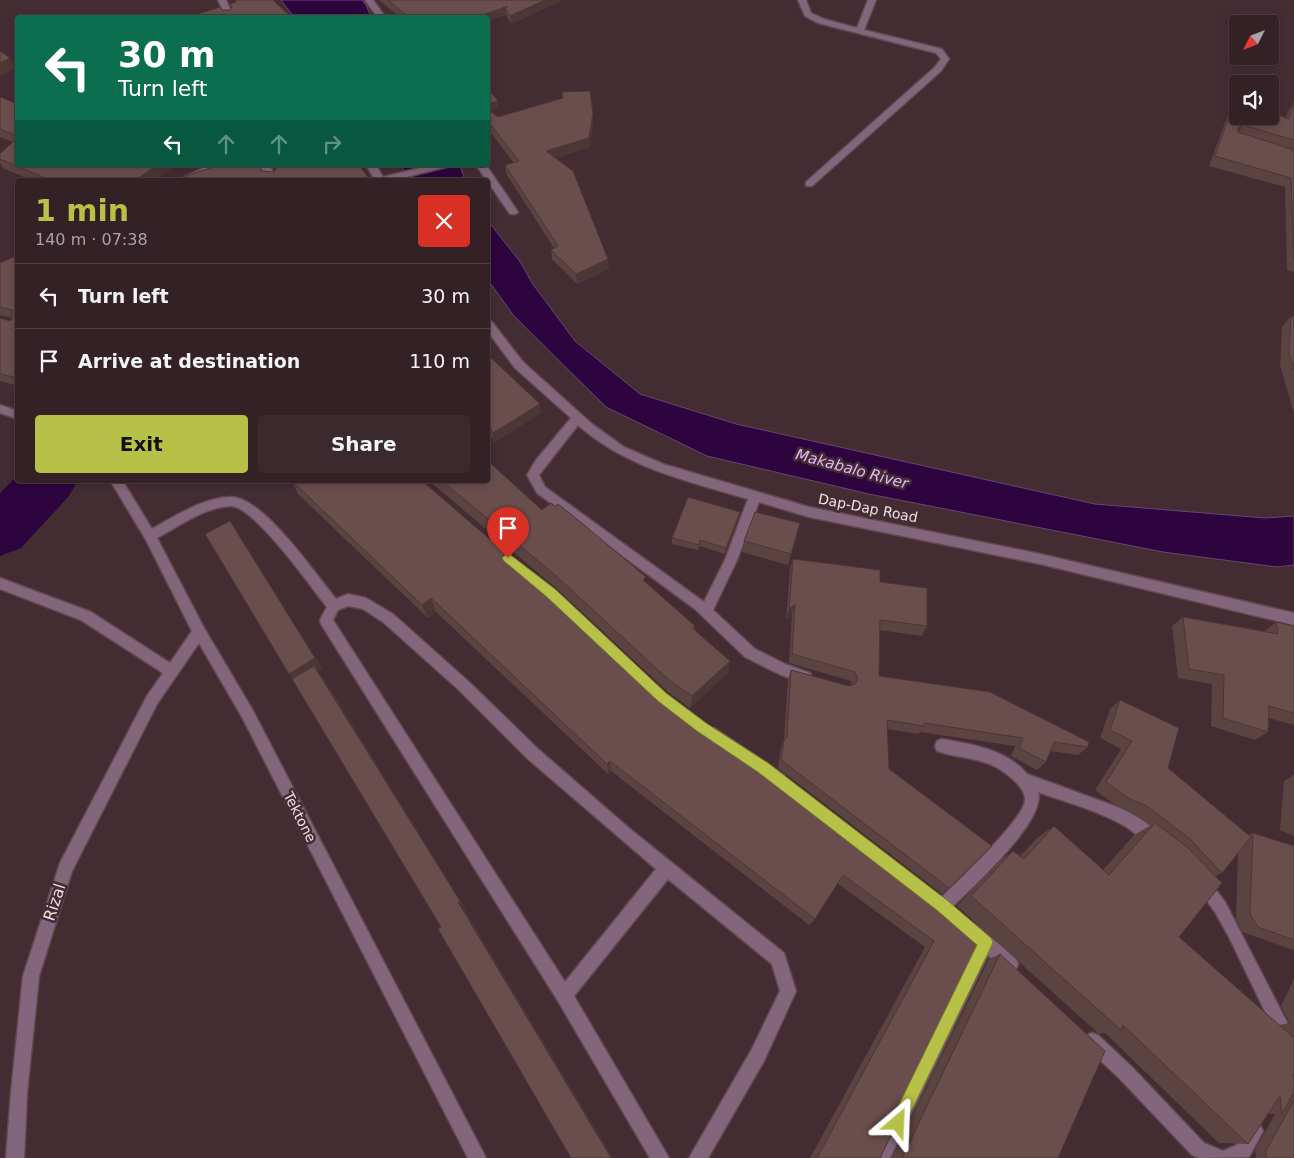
<!DOCTYPE html>
<meta charset="utf-8">
<style>
body{margin:0;font-family:"DejaVu Sans",sans-serif;background:#3b292e;color:#f1f3f6;height:100vh;display:flex;flex-direction:column;font-size:19px;white-space:nowrap}
*{box-sizing:border-box;margin:0}
p{font-size:16px;color:#a9a3a7}
.icon{flex:none;width:28px;height:28px;fill:none;stroke:currentColor;stroke-width:2;stroke-linecap:round;stroke-linejoin:round}
.map{position:relative;flex:1;overflow:hidden}
.drawer{position:absolute;left:15px;top:178px;width:475px;height:305px;display:flex;flex-direction:column;background:#332126;border-radius:5px;box-shadow:0 2px 8px #0003,0 0 0 1px #4e3e43}
.drawer>*{flex:none}
.top-card{position:absolute;left:15px;top:15px;width:475px;height:152px;border-radius:5px;box-shadow:0 2px 8px #0003,0 0 0 1px #4e3e43;background:#0b6e4f;color:#fff;overflow:hidden}
.needle{width:32px;rotate:228deg}
.buttons{position:absolute;left:1229px;top:15px;display:grid;gap:10px}
.buttons a{display:grid;place-items:center;width:50px;height:50px;border-radius:5px;background:#332126;box-shadow:0 2px 8px #0003,0 0 0 1px #4e3e43;font-size:25px}
.pin{position:absolute;display:grid;place-items:center;width:42px;height:42px;color:#fff;margin:-51px -21px;border-radius:50% 50% 50% 0;rotate:-45deg;box-shadow:0 0 5px #0007}
.pin .icon{rotate:45deg}
.me{position:absolute;width:55px;margin:-28px;rotate:26deg;stroke-linejoin:round;filter:drop-shadow(0 0 4px #0008)}
.turn{display:flex;align-items:center;gap:18px;height:105px;padding:0 20px;font-size:22px}
.turn .icon{width:65px;height:65px;stroke-width:2.5}
.turn b{display:block;font-size:35px;line-height:42px}
.lanes{display:flex;align-items:center;height:48px;padding:0 20px;background:#0003;justify-content:center;gap:25px;direction:ltr}
.lanes .off{opacity:.35}
.round{display:grid;place-items:center;flex:none;width:52px;height:52px;border-radius:5px;background:#3b292e}
.summary{display:flex;align-items:center;justify-content:space-between;height:85px;padding:0 20px}
h1{font-size:30px;font-weight:700;line-height:38px;color:#b7c147}
.cta{display:flex;gap:10px;margin-top:auto;padding:10px 20px}
.cta a{flex:1;height:58px;border-radius:5px;background:#b7c147;color:#111;font-size:20px;font-weight:700;line-height:58px;text-align:center}
.cta a+a{background:#3b292e;color:#f1f3f6}
ul{padding:0;list-style:none}
li{display:flex;align-items:center;gap:15px;height:65px;padding:0 20px;border-top:1px solid #4e3e43}
li div{flex:1}
li b{display:block;font-size:19px}
li em{font-style:normal}
.map>svg:first-child{display:block}
.water{fill:#2e043f;stroke:#684670}
.lines{fill:none;stroke-linecap:round;stroke-linejoin:round}
.river{fill:#2e043f;fill-rule:evenodd}
.minor-casing{stroke:#60494f;stroke-width:3}
.minor{fill:#83667b;fill-rule:evenodd}
.wall{fill:#5b4342}
.shaded-wall{fill:#4a3736}
.building{fill:#6a4e4d;stroke:#4a3736}
.route{fill:#b7c147;stroke:#777d2e}
.labels{text-anchor:middle;stroke-width:5;stroke-linejoin:round;paint-order:stroke}
.street-label{font-size:14px;fill:#f0dfe4;stroke:#442c33}
.water-label{font-size:15px;font-style:italic;fill:#e6b7fe;stroke:#442c33}
.near-street-label{font-size:16px;fill:#f0dfe4;stroke:#442c33}
</style>
<div class="map">
<svg width="1294" height="1158" viewBox="0 0 1294 1158">
<rect width="100%" height="100%" fill="#442c33"/>
<!-- water -->
<path class="water" d="M 281,0 L 362,0 L 366,5 L 371,17 L 294,17 Z
M 400,165 L 460,165 L 465,180 L 411,180 Z
M 488,221 L 521,263 L 532,283 L 575,341 L 640,394 L 736,424 L 1095,504 L 1265,518 L 1294,516 L 1294,565 L 1277,567 L 1163,552 L 869,494 L 707,456 L 606,407 L 514,316 L 488,280 Z"/>
<g class="lines">
<!-- river -->
<path class="river" d="M 18,475 L 18,480 L 78,480 L 69,496 L 21,548 L 0,556 L 0,493 Z"/>
<defs>
<path id="minor" d="M 218,0 L 226,0 L 234,18 L 226,18 Z
M 365,0 L 373,0 L 386,18 L 378,18 Z
M 798,0 L 806,0 L 811,13 L 824,19 L 857,28 L 868,0 L 876,0 L 864,30 L 942,49 L 949,59 L 941,71 L 812,186 L 806,186 L 806,182 L 935,67 L 941,59 L 936,53 L 818,23 L 805,16 Z
M 210,165 L 223,165 L 191,180 L 178,180 Z
M 259,165 L 269,165 L 278,180 L 268,180 Z
M 366,165 L 376,165 L 383,177 L 432,165 L 448,165 L 446,167 L 394,180 L 375,180 Z
M 476,165 L 486,165 L 518,212 L 516,214 L 510,214 Z
M 488,321 L 492,322 L 523,362 L 592,424 L 624,447 L 663,464 L 809,507 L 1040,554 L 1294,613 L 1294,625 L 1040,564 L 809,517 L 759,502 L 737,560 L 713,610 L 755,649 L 785,664 L 810,673 L 812,677 L 810,681 L 805,683 L 781,675 L 745,657 L 695,609 L 537,493 L 527,475 L 536,460 L 571,418 L 515,368 L 488,332 ZM 578,425 C 626,468 688,481 748,499 L 725,560 L 704,602 L 545,487 L 539,475 Z
M 0,405 L 18,411 L 18,419 L 0,413 Z
M 110,480 L 122,480 L 152,529 C 175,516 203,498 230,497 C 262,495 316,575 336,599 L 348,594 L 366,598 L 393,614 L 469,682 L 538,749 L 630,829 L 784,953 L 796,991 L 764,1061 L 708,1158 L 689,1158 L 752,1049 L 780,991 L 772,964 L 668,879 L 574,996 L 669,1158 L 650,1158 L 558,1001 L 321,624 L 320,620 L 327,607 C 311,587 254,506 231,506 C 205,507 179,526 157,538 L 204,628 L 252,709 L 486,1158 L 468,1158 L 242,717 L 199,643 L 157,704 L 72,871 L 39,976 L 27,1093 L 24,1158 L 6,1158 L 11,1093 L 23,976 L 60,863 L 147,696 L 163,673 L 81,620 L 0,589 L 0,578 L 91,612 L 170,663 L 192,631 L 146,540 ZM 348,606 L 363,609 L 383,622 L 459,690 L 528,759 L 656,869 L 565,982 L 333,620 L 338,610 Z
M 714,728 L 784,775 L 786,780 L 784,785 L 779,787 L 774,785 L 709,740 L 707,735 L 709,730 Z
M 942,739 C 971,744 1008,750 1027,774 L 1120,808 C 1134,815 1156,826 1162,840 L 1160,845 L 1155,847 C 1143,842 1134,831 1123,825 C 1097,810 1065,802 1038,792 C 1047,821 969,890 948,911 L 943,914 L 938,911 L 935,906 L 938,901 C 954,884 1024,820 1025,800 C 1026,787 1006,773 996,767 C 977,757 956,758 937,751 L 935,746 L 937,741 Z
M 1201,874 L 1206,877 L 1225,902 L 1294,1036 L 1294,1061 L 1288,1059 L 1229,937 L 1215,912 L 1193,882 L 1196,877 Z
M 972,923 L 977,926 L 1016,958 L 1018,964 L 1016,970 L 1010,972 L 1004,970 L 988,955 L 890,1158 L 872,1158 L 977,945 L 967,936 L 964,931 L 967,926 Z
M 1092,1033 L 1098,1035 L 1132,1067 L 1204,1143 L 1223,1151 L 1237,1145 L 1248,1125 L 1254,1122 L 1260,1125 L 1263,1131 L 1249,1157 L 1199,1158 L 1192,1155 L 1120,1079 L 1086,1047 L 1084,1041 L 1086,1035 Z"/>
</defs>
<!-- minor casing -->
<use href="#minor" class="minor-casing"/>
<!-- minor -->
<use href="#minor" class="minor"/>
</g>
<!-- wall -->
<path class="wall" d="M 379,0 L 563,0 L 511,24 L 506,15 L 488,18 L 401,18 Z
M 0,97 L 18,104 L 18,165 L 155,180 L 32,180 L 3,168 L 0,163 L 0,154 L 13,142 L 0,137 Z
M 1235,99 L 1286,118 L 1288,112 L 1294,102 L 1294,272 L 1287,270 L 1285,187 L 1209,166 L 1230,109 Z
M 488,114 L 498,117 L 593,123 L 590,147 L 555,158 L 609,269 L 577,284 L 552,259 L 551,250 L 554,248 L 507,175 L 505,165 L 514,163 L 488,129 Z
M 18,255 L 18,386 L 0,381 L 0,318 L 10,321 L 12,319 L 12,318 L 0,315 L 0,263 Z
M 1291,316 L 1294,317 L 1294,413 L 1280,365 L 1282,327 Z
M 488,355 L 541,413 L 495,442 L 488,431 Z
M 291,480 L 421,480 L 656,691 L 946,906 L 880,1158 L 810,1158 L 925,947 L 837,883 L 815,919 L 809,925 L 611,771 L 608,774 L 436,612 L 428,618 L 298,494 Z
M 428,480 L 488,480 L 542,510 L 646,583 L 695,626 L 695,630 L 730,661 L 728,673 L 690,708 L 668,692 L 556,588 Z
M 740,512 L 739,518 L 725,554 L 700,546 L 698,550 L 672,544 L 672,538 Z
M 797,535 L 788,565 L 742,552 L 744,541 Z
M 793,559 L 880,582 L 927,626 L 922,636 L 879,630 L 879,676 L 1088,747 L 1078,755 L 1050,751 L 1046,762 L 1037,770 L 1011,756 L 1015,746 L 920,732 L 918,734 L 887,729 L 889,769 L 949,888 L 942,894 L 778,768 L 781,748 L 784,739 L 788,679 L 791,670 L 849,686 L 852,685 L 851,681 L 789,663 L 792,614 L 786,619 L 790,569 Z
M 1183,617 L 1265,631 L 1276,622 L 1294,626 L 1294,725 L 1269,718 L 1268,732 L 1255,740 L 1211,726 L 1212,684 L 1178,678 L 1172,626 Z
M 1120,700 L 1168,768 L 1248,835 L 1253,833 L 1294,846 L 1294,950 L 1242,932 L 1236,919 L 1238,853 L 1222,873 L 1215,876 L 1179,937 L 1279,1025 L 1290,1023 L 1281,1006 L 1294,979 L 1294,1074 L 1293,1076 L 1294,1076 L 1294,1158 L 1256,1158 L 1255,1150 L 1275,1114 L 1268,1114 L 1248,1144 L 1219,1143 L 1105,1033 L 1099,1034 L 957,906 L 998,862 L 1013,851 L 1020,856 L 1037,838 L 1054,826 L 1103,870 L 1134,835 L 1151,825 L 1135,814 L 1117,806 L 1095,790 L 1121,749 L 1100,738 L 1110,709 Z
M 1294,775 L 1294,836 L 1280,830 L 1284,781 Z
M 1000,954 L 1058,1158 L 892,1158 L 989,959 Z"/>
<!-- shaded-wall -->
<path class="shaded-wall" d="M 545,0 L 563,0 L 511,24 L 510,16 Z
M 508,6 L 505,8 L 506,15 L 488,21 L 488,18 L 474,18 Z
M 10,58 L 16,68 L 0,77 L 0,63 Z
M 498,101 L 499,108 L 488,112 L 488,104 Z
M 593,113 L 593,123 L 590,147 L 547,161 L 546,151 Z
M 1243,125 L 1238,134 L 1238,128 Z
M 157,165 L 176,165 L 155,180 L 136,180 Z
M 608,259 L 609,269 L 577,284 L 576,274 Z
M 540,404 L 541,413 L 495,442 L 493,433 Z
M 165,480 L 179,480 L 169,485 Z
M 740,512 L 739,518 L 725,554 L 726,548 Z
M 230,521 L 238,533 L 322,668 L 318,671 L 325,680 L 466,909 L 465,910 L 613,1158 L 611,1158 L 297,683 L 289,674 Z
M 431,598 L 436,612 L 428,618 L 422,605 Z
M 795,604 L 792,614 L 786,619 L 789,609 Z
M 730,661 L 728,673 L 690,708 L 692,696 Z
M 610,761 L 611,771 L 608,774 L 607,764 Z"/>
<!-- building -->
<path class="building" d="M 235,0 L 273,0 L 291,17 L 289,18 L 201,18 L 198,14 L 220,7 L 222,10 L 230,10 L 232,8 L 230,4 L 236,2 Z
M 388,0 L 545,0 L 510,16 L 505,8 L 508,6 L 474,18 L 410,18 Z
M 0,51 L 10,58 L 0,63 Z
M 488,89 L 498,101 L 488,104 Z
M 590,91 L 593,113 L 589,138 L 546,151 L 573,171 L 608,259 L 576,274 L 551,250 L 558,246 L 505,165 L 519,161 L 488,121 L 488,114 L 490,111 L 498,117 L 563,98 L 562,92 Z
M 0,97 L 18,104 L 18,136 L 0,129 Z
M 1235,99 L 1238,100 L 1238,116 L 1270,116 L 1270,112 L 1289,119 L 1294,102 L 1294,140 L 1243,125 L 1238,128 L 1238,132 L 1294,150 L 1294,261 L 1291,178 L 1215,156 Z
M 18,137 L 18,165 L 157,165 L 136,180 L 50,180 L 0,159 L 0,154 Z
M 220,165 L 259,165 L 262,171 L 274,172 L 276,169 L 273,165 L 359,165 L 370,180 L 173,180 Z
M 18,255 L 18,378 L 0,374 L 0,318 L 10,321 L 12,319 L 12,310 L 0,307 L 0,263 Z
M 1291,316 L 1294,317 L 1294,370 L 1289,354 Z
M 488,355 L 540,404 L 493,433 L 488,425 Z
M 488,461 L 542,510 L 551,503 L 555,506 L 558,504 L 583,524 L 646,577 L 643,580 L 695,626 L 692,628 L 730,661 L 692,696 L 669,680 L 554,574 L 441,480 L 488,480 Z
M 291,480 L 421,480 L 543,585 L 656,691 L 732,747 L 779,779 L 946,906 L 985,940 L 880,1158 L 817,1158 L 934,941 L 843,875 L 815,919 L 610,761 L 607,764 L 431,598 L 422,605 Z
M 688,497 L 740,512 L 726,548 L 700,540 L 699,545 L 672,538 Z
M 755,512 L 800,523 L 791,554 L 744,541 Z
M 230,521 L 315,658 L 289,674 L 205,534 Z
M 793,559 L 880,570 L 880,582 L 927,588 L 927,626 L 880,620 L 879,676 L 990,692 L 1089,742 L 1088,747 L 1054,742 L 1046,762 L 1019,748 L 1023,738 L 924,723 L 924,726 L 887,720 L 889,769 L 992,846 L 949,888 L 781,760 L 784,740 L 787,737 L 791,670 L 849,686 L 855,684 L 858,679 L 855,672 L 792,654 L 795,604 L 789,609 Z
M 1183,617 L 1278,634 L 1276,622 L 1294,626 L 1294,713 L 1269,706 L 1268,732 L 1223,718 L 1224,675 L 1189,669 Z
M 314,666 L 460,901 L 458,902 L 611,1158 L 571,1158 L 438,929 L 441,927 L 292,679 Z
M 1120,700 L 1179,728 L 1168,768 L 1251,837 L 1222,873 L 1190,839 L 1147,806 L 1128,798 L 1106,782 L 1132,741 L 1110,730 Z
M 1155,823 L 1187,847 L 1222,883 L 1179,937 L 1293,1037 L 1294,1035 L 1294,1074 L 1293,1076 L 1294,1076 L 1294,1092 L 1282,1114 L 1280,1096 L 1248,1144 L 1123,1025 L 1121,1030 L 971,896 L 1013,851 L 1024,859 L 1054,826 L 1109,875 Z
M 1253,833 L 1294,846 L 1294,940 L 1258,927 L 1250,914 Z
M 1000,954 L 1105,1051 L 1058,1158 L 902,1158 Z
M 1294,1100 L 1294,1158 L 1266,1158 L 1266,1151 Z"/>
<!-- route -->
<path class="route" d="M 508,553 L 555,589 L 666,693 L 706,723 L 768,763 L 948,901 L 991,938 L 993,942 L 991,947 L 903,1128 L 898,1131 L 892,1128 L 890,1123 L 977,945 L 938,911 L 758,772 L 697,731 L 658,701 L 547,597 L 504,561 L 502,558 Z"/>
<g class="labels">
<!-- street labels -->
<g class="street-label">
<text transform="translate(868 508) rotate(11)" y="5">Dap-Dap Road</text>
<text transform="translate(300 817) rotate(63)" y="5">Tektone</text>
</g>
<!-- water labels -->
<g class="water-label">
<text transform="translate(852 469) rotate(15)" y="5">Makabalo River</text>
</g>
<!-- near-street labels -->
<g class="near-street-label">
<text transform="translate(54 902) rotate(-72)" y="6">Rizal</text>
</g>
</g>
</svg>
<div class="buttons">
<a><svg class="needle" viewBox="-14 -14 28 28"><path d="M0-13l5 13h-10z" fill="#e53935"/><path d="M0 13l5-13h-10z" fill="#a9a3a7"/></svg></a>
<a><svg class="icon" aria-label="sound" viewBox="0 0 24 24"><path d="M4 9h4l5-4v14l-5-4H4zM17 9q2 3 0 6"/></svg></a>
</div>
<div class="pin" style="left:508px;top:558px;background:#d93025"><svg class="icon" aria-label="arrive" viewBox="0 0 24 24"><path d="M6 21V4h12l-3 4 3 4H6"/></svg></div>
<svg class="me" style="left:898px;top:1123px" viewBox="-20 -20 40 40"><path d="M0-17L14 15 0 8-14 15z" fill="#b7c147" stroke="#fff" stroke-width="4"/></svg>
<div class="top-card">
<div class="turn"><svg class="icon" aria-label="left" viewBox="0 0 24 24"><path d="M17 20v-9H6M10 6l-5 5 5 5"/></svg><div><b>30 m</b>Turn left</div></div>
<div class="lanes"><svg class="icon" aria-label="left" viewBox="0 0 24 24"><path d="M17 20v-9H6M10 6l-5 5 5 5"/></svg><svg class="icon off" aria-label="ahead" viewBox="0 0 24 24"><path d="M12 20V5M6 11l6-6 6 6"/></svg><svg class="icon off" aria-label="ahead" viewBox="0 0 24 24"><path d="M12 20V5M6 11l6-6 6 6"/></svg><svg class="icon off" aria-label="right" viewBox="0 0 24 24"><path d="M7 20v-9h11M14 6l5 5-5 5"/></svg></div>
</div>
<section class="drawer">
<div class="summary"><div><h1>1 min</h1><p>140 m · 07:38</p></div><a class="round" style="background:#d93025;color:#fff"><svg class="icon" aria-label="close" viewBox="0 0 24 24"><path d="M6 6l12 12M18 6L6 18"/></svg></a></div>
<ul>
<li><svg class="icon" aria-label="left" viewBox="0 0 24 24"><path d="M17 20v-9H6M10 6l-5 5 5 5"/></svg><div><b>Turn left</b></div><em>30 m</em></li>
<li><svg class="icon" aria-label="arrive" viewBox="0 0 24 24"><path d="M6 21V4h12l-3 4 3 4H6"/></svg><div><b>Arrive at destination</b></div><em>110 m</em></li>
</ul>
<div class="cta"><a>Exit</a><a>Share</a></div>
</section>
</div>
